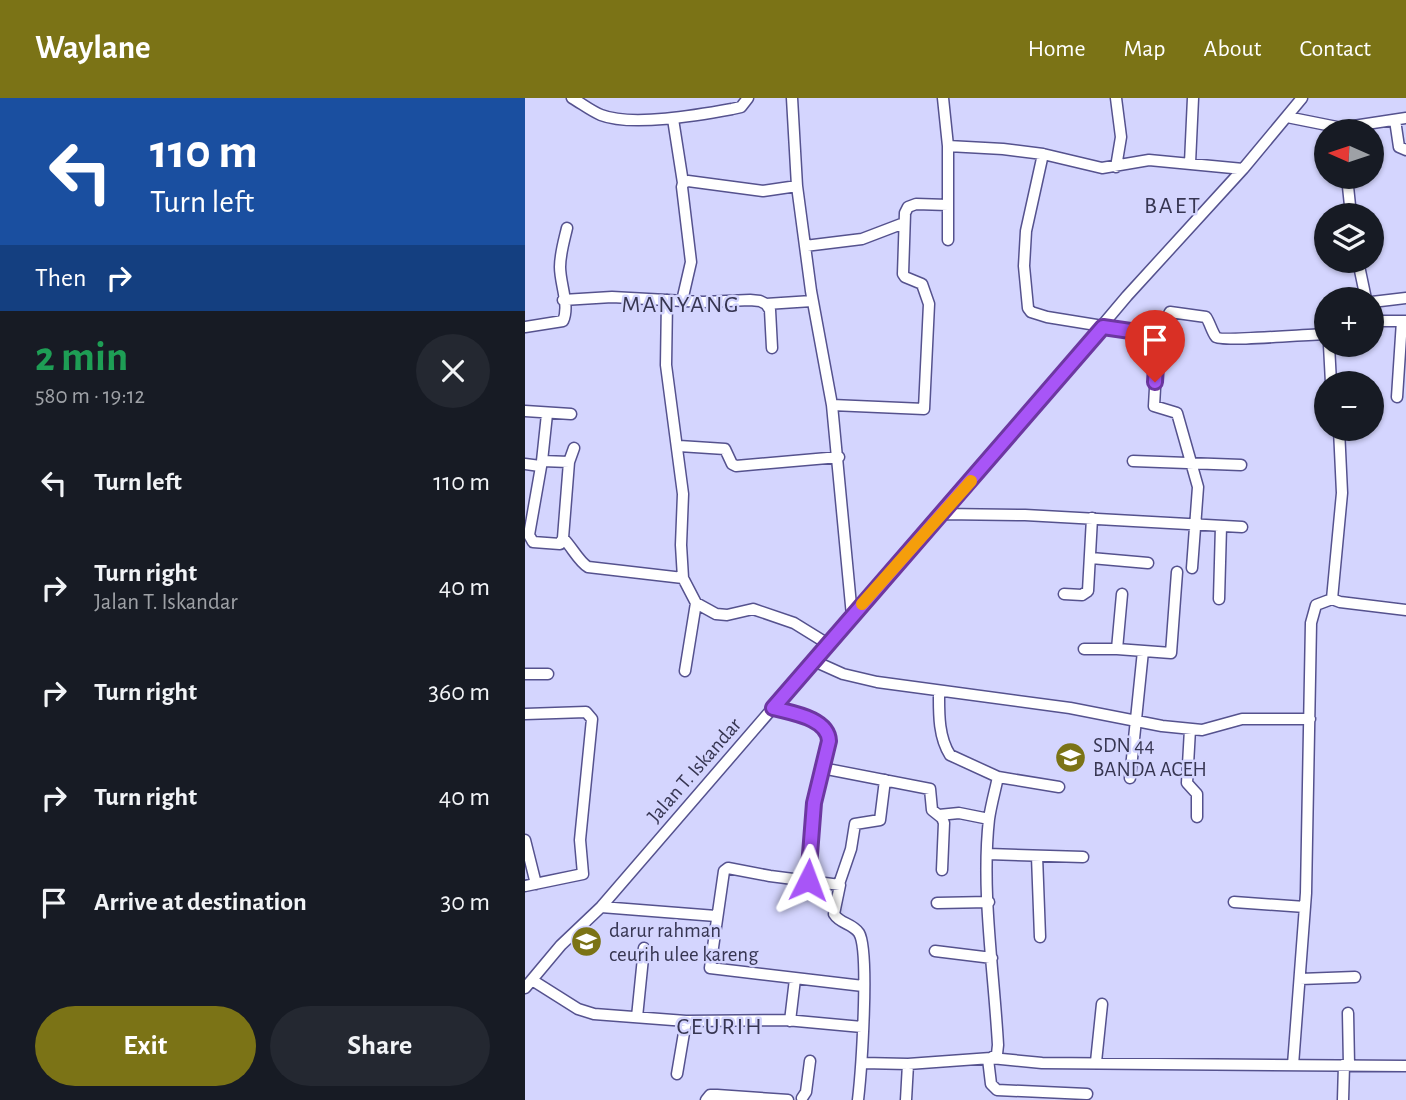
<!DOCTYPE html>
<meta charset="utf-8">
<style>
body{margin:0;font-family:"Alegreya Sans",sans-serif;background:#242831;color:#f1f3f6;height:100vh;display:flex;flex-direction:column;font-size:26px;white-space:nowrap}
*{box-sizing:border-box;margin:0}
p{font-size:23px;color:#9ea1a6}
.icon{flex:none;width:38px;height:38px;fill:none;stroke:currentColor;stroke-width:2;stroke-linecap:round;stroke-linejoin:round}
.map{position:relative;flex:1;overflow:hidden}
.panel{display:flex;flex-direction:column;background:#171b24;width:525px}
.panel>*{flex:none}
.hud{background:#1a4fa0;color:#fff;overflow:hidden}
.needle{width:46px;rotate:273deg}
.controls{position:absolute;left:789px;top:21px;display:grid;gap:14px}
.controls a{display:grid;place-items:center;width:70px;height:70px;border-radius:50%;background:#171b24;box-shadow:0 2px 5px #0004;font-size:35px}
.pin{position:absolute;display:grid;place-items:center;width:60px;height:60px;color:#fff;margin:-72px -30px;border-radius:50% 50% 50% 0;rotate:-45deg;box-shadow:0 0 7px #0007}
.pin .icon{rotate:45deg}
.me{position:absolute;width:77px;margin:-38px;rotate:3deg;stroke-linejoin:round;filter:drop-shadow(0 0 5px #0008)}
.turn{display:flex;align-items:center;gap:24px;height:147px;padding:0 35px;font-size:32px}
.turn .icon{width:91px;height:91px;stroke-width:2.5}
.turn b{display:block;font-size:49px;line-height:60px}
.then{display:flex;align-items:center;height:66px;padding:0 35px;background:#0003;gap:14px;font-size:26px}
.round{display:grid;place-items:center;flex:none;width:74px;height:74px;border-radius:37px;background:#242831}
.overview{display:flex;align-items:center;justify-content:space-between;height:119px;padding:0 35px}
h1{font-size:42px;font-weight:700;line-height:52px;color:#1e9e55}
.button{display:flex;gap:14px;margin-top:auto;padding:14px 35px}
.button a{flex:1;height:80px;border-radius:42px;background:#7b7316;color:#fff;font-size:28px;font-weight:700;line-height:80px;text-align:center}
.button a+a{background:#242831;color:#f1f3f6}
ul{padding:0;list-style:none}
li{display:flex;align-items:center;gap:21px;height:105px;padding:0 35px}
li div{flex:1}
li b{display:block;font-size:26px}
li em{font-style:normal}
header{display:flex;align-items:center;gap:42px;box-sizing:border-box;height:98px;padding:0 35px;background:#7b7316;color:#fff}
header strong{font-size:33px}
nav{display:flex;gap:38px;margin-inline-start:auto;font-size:24px}
main{display:flex;flex:1;min-height:0}
.map>svg:first-child{display:block}
.lines{fill:none;stroke-linecap:round;stroke-linejoin:round}
.minor-casing{stroke:#55528e;stroke-width:13}
.minor{stroke:#fff;stroke-width:10}
.route-casing{stroke:#6d37a1;stroke-width:18}
.route{stroke:#a855f7;stroke-width:12}
.slow{stroke:#f59e0b;stroke-width:12}
.labels{text-anchor:middle;stroke-width:5;stroke-linejoin:round;paint-order:stroke}
.poi-label{font-size:21px;fill:#373652;stroke:#d4d5fe;text-anchor:start}
.street-label{font-size:21px;fill:#373652;stroke:#d4d5fe}
.quarter-label{font-size:24px;letter-spacing:2px;fill:#373652;stroke:#d4d5fe}
</style>
<header>
<strong>Waylane</strong>
<nav><a>Home</a><a>Map</a><a>About</a><a>Contact</a></nav>
</header>
<main>
<section class="panel">
<div class="hud">
<div class="turn"><svg class="icon" aria-label="left" viewBox="0 0 24 24"><path d="M17 20v-9H6M10 6l-5 5 5 5"/></svg><div><b>110 m</b>Turn left</div></div>
<div class="then">Then<svg class="icon" aria-label="right" viewBox="0 0 24 24"><path d="M7 20v-9h11M14 6l5 5-5 5"/></svg></div>
</div>
<div class="overview"><div><h1>2 min</h1><p>580 m · 19:12</p></div><a class="round"><svg class="icon" aria-label="close" viewBox="0 0 24 24"><path d="M6 6l12 12M18 6L6 18"/></svg></a></div>
<ul>
<li><svg class="icon" aria-label="left" viewBox="0 0 24 24"><path d="M17 20v-9H6M10 6l-5 5 5 5"/></svg><div><b>Turn left</b></div><em>110 m</em></li>
<li><svg class="icon" aria-label="right" viewBox="0 0 24 24"><path d="M7 20v-9h11M14 6l5 5-5 5"/></svg><div><b>Turn right</b><p>Jalan T. Iskandar</p></div><em>40 m</em></li>
<li><svg class="icon" aria-label="right" viewBox="0 0 24 24"><path d="M7 20v-9h11M14 6l5 5-5 5"/></svg><div><b>Turn right</b></div><em>360 m</em></li>
<li><svg class="icon" aria-label="right" viewBox="0 0 24 24"><path d="M7 20v-9h11M14 6l5 5-5 5"/></svg><div><b>Turn right</b></div><em>40 m</em></li>
<li><svg class="icon" aria-label="arrive" viewBox="0 0 24 24"><path d="M6 21V4h12l-3 4 3 4H6"/></svg><div><b>Arrive at destination</b></div><em>30 m</em></li>
</ul>
<div class="button"><a>Exit</a><a>Share</a></div>
</section>
<div class="map">
<svg width="881" height="1002" viewBox="0 0 881 1002">
<rect width="100%" height="100%" fill="#d4d5fe"/>
<g class="lines">
<defs>
<path id="minor" d="M 47,0 C 56,5 66,13 76,17 C 107,29 174,17 207,11 L 216,9 L 223,0
M 267,0 L 272,88 L 286,193 L 307,307 L 327,518
M 418,0 L 423,48 L 423,142
M 591,0 L 596,39 L 591,69
M 762,19 L 817,30
M 148,21 L 158,85
M 870,22 L 874,49 L 881,52
M 818,33 L 817,30 L 822,29 L 881,20
M 423,48 L 478,51 L 518,56 L 577,70 L 624,62 L 718,71
M 518,56 L 501,133 L 499,168 L 503,210 L 506,214 L 522,219 L 633,237
M 665,65 L 668,0
M 822,79 L 826,117
M 280,148 L 337,141 L 379,125
M 833,163 L 841,201
M 38,202 L 87,199 L 178,204 L 225,202 L 235,203 L 241,206 L 245,212 L 247,250
M 142,202 L 141,267 L 158,396 L 156,447 L 158,480 L 171,505 L 191,516 L 202,517 L 228,511 L 269,525 L 303,546
M 157,203 L 166,164 L 157,89 L 158,85 L 163,83 L 238,93 L 272,88
M 847,204 L 881,200
M 241,206 L 287,203
M 847,223 L 881,223
M 0,229 L 38,223 C 45,208 35,186 35,169 C 35,156 39,143 42,130
M 804,247 L 806,285
M 872,299 L 877,223
M 307,307 L 399,311 L 404,206 L 397,186 L 380,179 L 378,176 L 380,115 L 383,109 L 391,106 L 423,107
M 0,313 L 46,316
M 22,316 L 17,363 L 4,437 L 8,444 L 35,446 L 38,440 L 44,364 L 49,350
M 814,331 L 817,395 L 807,501 L 815,504 L 881,512
M 154,348 L 200,351 L 207,366 L 211,368 L 314,359
M 17,363 L 44,364
M 608,363 L 716,367
M 0,366 L 15,368
M 418,416 L 500,417 L 717,429
M 38,440 C 47,449 54,464 63,469 L 158,480
M 566,460 L 623,465
M 667,470 L 673,389 L 652,315 L 629,308 L 633,237 L 645,214 L 681,219 C 685,225 687,234 691,239 C 697,244 786,236 802,236
M 539,496 L 557,497 L 563,493 L 567,420
M 694,501 L 696,428
M 559,551 L 592,551 L 646,555 L 652,474
M 592,551 L 597,496
M 289,563 L 318,576 L 352,584 L 545,610 L 637,628 L 677,632 L 717,621 L 785,621
M 160,573 L 171,505
M 0,576 L 23,576
M 414,593 C 414,614 413,638 425,657 L 473,679 L 534,689
M 249,610 C 267,615 303,620 304,643 L 289,705 L 283,782
M 0,616 L 61,614 L 67,621 L 55,742 L 58,776 L 0,788
M 665,631 L 662,685 L 672,696 L 672,719
M 297,670 L 405,691 L 407,712 L 417,720 L 419,725 L 417,772
M 605,680 L 618,553
M 414,717 L 434,715 L 464,721
M 0,742 L 11,786
M 463,756 L 558,759
M 512,758 L 515,839
M 314,786 L 326,751 L 330,726 L 355,722 L 360,682
M 709,804 L 780,809
M 412,805 L 464,804
M 76,809 L 191,818
M 410,853 L 467,860
M 775,881 L 830,879
M 7,882 L 53,911 L 69,916 L 161,923 L 261,922 L 337,929
M 0,890 L 36,847 L 76,809 L 303,546 L 418,416 L 602,198 L 718,71 L 777,0
M 823,915 L 824,967
M 112,919 L 119,850
M 265,923 L 270,881
M 466,960 L 517,965 L 881,968
M 463,961 L 466,986 L 472,992 L 562,996
M 571,964 L 577,906
M 338,965 L 383,966 L 466,960 L 472,956 L 473,947 C 469,874 456,793 464,721 C 466,707 470,693 473,679
M 768,967 L 781,795 L 786,525 L 791,507 L 807,501
M 152,976 L 161,923
M 277,1000 L 281,994 L 285,963
M 181,1002 L 185,997 L 192,997 L 263,1002
M 333,1002 C 336,976 345,853 334,835 C 327,825 315,826 309,816 L 315,787 L 245,778 L 203,770 L 199,773 L 185,870 L 338,888
M 381,1002 L 383,966
M 818,1002 L 819,967"/>
</defs>
<!-- minor casing -->
<use href="#minor" class="minor-casing"/>
<!-- minor -->
<use href="#minor" class="minor"/>
</g>
<g class="lines">
<defs>
<path id="route" d="M 283,782 L 289,705 L 304,643 C 303,620 267,615 248,610 L 578,229 L 633,237 L 630,284"/>
</defs>
<!-- route casing -->
<use href="#route" class="route-casing"/>
<!-- route -->
<use href="#route" class="route"/>
<!-- slow -->
<path class="slow" d="M 337,506 L 446,383"/>
</g>
<!-- icons -->
<defs>
<symbol id="school-disc" viewBox="-11 -11 22 22"><circle r="9.5" fill="#7b7316" stroke="#d4d5fe"/><path d="M0-5L7-2L0 1L-7-2ZM-4 1L0 2.5L4 1V4Q0 6-4 4Z" fill="#fff"/></symbol>
</defs>
<g fill-rule="evenodd">
<use href="#school-disc" x="528" y="642" width="35" height="35"/>
<use href="#school-disc" x="44" y="826" width="35" height="35"/>
</g>
<g class="labels">
<!-- poi labels -->
<g class="poi-label">
<text x="568" y="654">SDN 44<tspan x="568" dy="24">BANDA ACEH</tspan></text>
<text x="84" y="839">darur rahman<tspan x="84" dy="24">ceurih ulee kareng</tspan></text>
</g>
<!-- street labels -->
<g class="street-label">
<text transform="translate(169 672) rotate(-49)" y="7">Jalan T. Iskandar</text>
</g>
<!-- quarter labels -->
<g class="quarter-label">
<text x="648" y="115">BAET</text>
<text x="156" y="214">MANYANG</text>
<text x="195" y="936">CEURIH</text>
</g>
</g>
</svg>
<div class="controls">
<a><svg class="needle" viewBox="-14 -14 28 28"><path d="M0-13l5 13h-10z" fill="#e53935"/><path d="M0 13l5-13h-10z" fill="#9ea1a6"/></svg></a>
<a><svg class="icon" aria-label="layers" viewBox="0 0 24 24"><path d="M12 4l9 5-9 5-9-5zM3 14l9 5 9-5"/></svg></a>
<a>+</a>
<a>−</a>
</div>
<div class="pin" style="left:630px;top:284px;background:#d93025"><svg class="icon" aria-label="arrive" viewBox="0 0 24 24"><path d="M6 21V4h12l-3 4 3 4H6"/></svg></div>
<svg class="me" style="left:283px;top:782px" viewBox="-20 -20 40 40"><path d="M0-17L14 15 0 8-14 15z" fill="#a855f7" stroke="#fff" stroke-width="4"/></svg>
</div>
</main>
